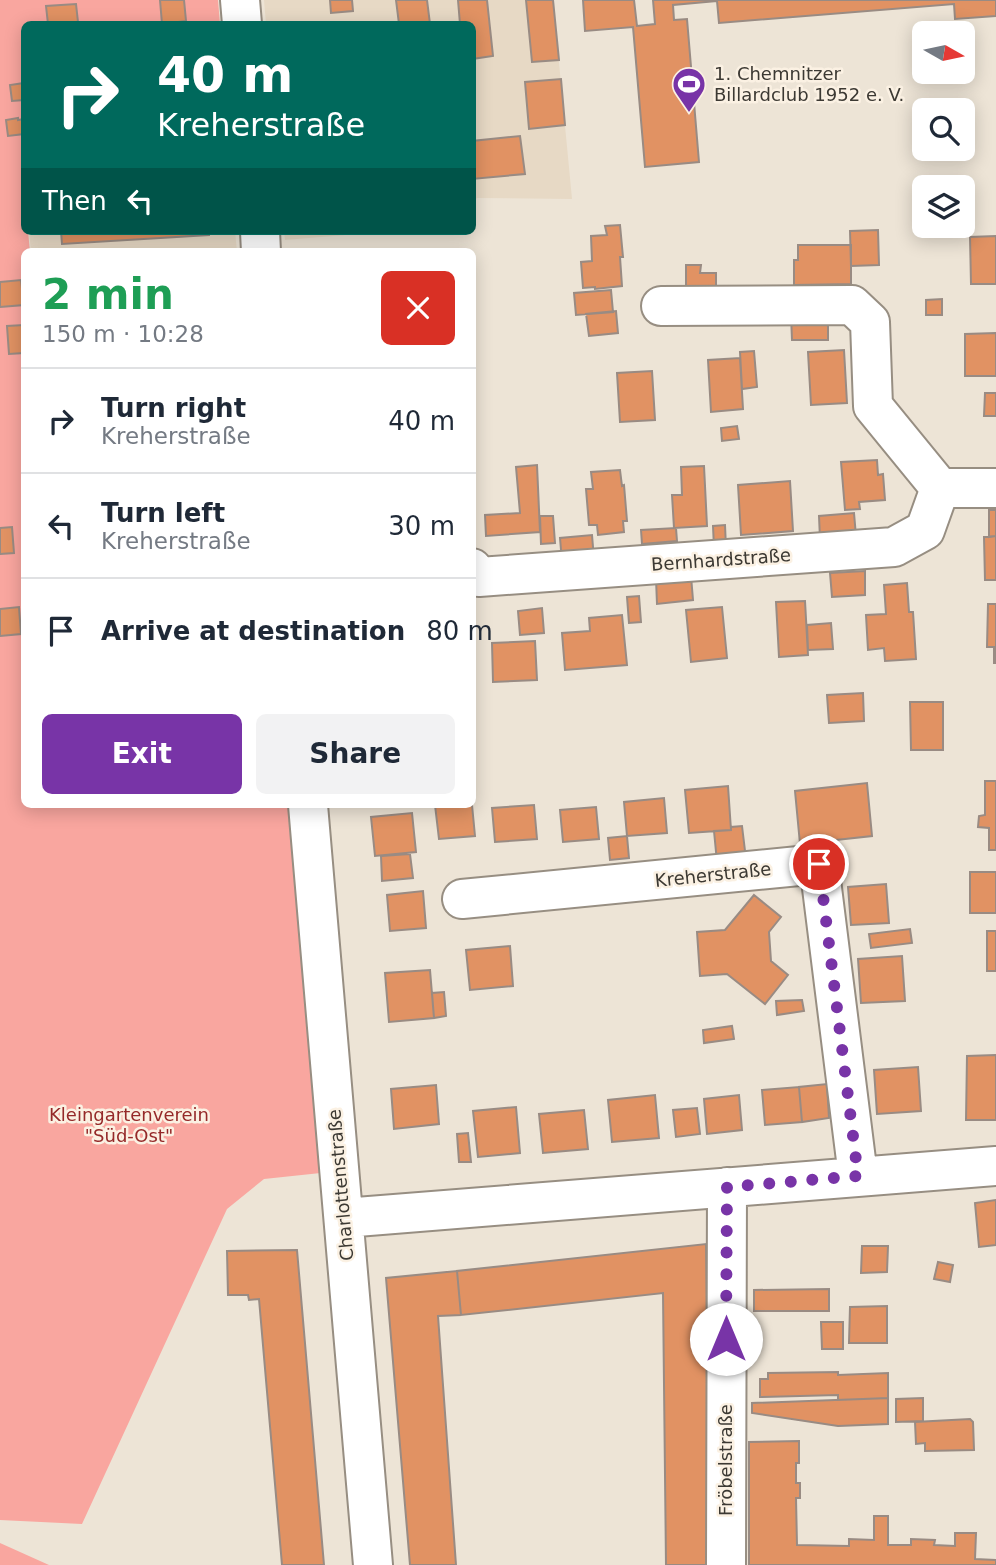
<!DOCTYPE html>
<meta charset="utf-8">
<style>
body{margin:0;font-family:"DejaVu Sans",sans-serif;background:#f2f2f3;color:#1f2937;height:100vh;display:flex;flex-direction:column;font-size:26px;white-space:nowrap}
*{box-sizing:border-box;margin:0}
p{font-size:23px;color:#747a83}
.icon{flex:none;width:38px;height:38px;fill:none;stroke:currentColor;stroke-width:2;stroke-linecap:round;stroke-linejoin:round}
.map{position:relative;flex:1;overflow:hidden}
.side{position:absolute;left:21px;top:248px;width:455px;height:560px;display:flex;flex-direction:column;background:#fff;border-radius:10px;box-shadow:0 4px 18px #0003}
.side>*{flex:none}
.top-card{position:absolute;left:21px;top:21px;width:455px;height:214px;border-radius:10px;box-shadow:0 4px 18px #0003;background:#00695c;color:#fff;overflow:hidden}
.needle{width:46px;rotate:99deg}
.controls{position:absolute;left:912px;top:21px;display:grid;gap:14px}
.controls a{display:grid;place-items:center;width:63px;height:63px;border-radius:10px;background:#fff;box-shadow:0 4px 18px #0003;font-size:35px}
.pin{position:absolute;display:grid;place-items:center;width:60px;height:60px;color:#fff;margin:-30px;border:4px solid #fff;border-radius:50%;box-shadow:0 2px 7px #0007}
.me{position:absolute;width:77px;margin:-38px;rotate:0deg;stroke-linejoin:round;filter:drop-shadow(0 0 5px #0008)}
.turn{display:flex;align-items:center;gap:24px;height:147px;padding:0 21px;font-size:32px}
.turn .icon{width:91px;height:91px;stroke-width:2.5}
.turn b{display:block;font-size:49px;line-height:60px}
.then{display:flex;align-items:center;height:66px;padding:0 21px;background:#0003;gap:14px;font-size:26px}
.round{display:grid;place-items:center;flex:none;width:74px;height:74px;border-radius:10px;background:#f2f2f3}
.overview{display:flex;align-items:center;justify-content:space-between;height:119px;padding:0 21px}
h1{font-size:42px;font-weight:700;line-height:52px;color:#1e9e55}
.primary-button{display:flex;gap:14px;margin-top:auto;padding:14px 21px}
.primary-button a{flex:1;height:80px;border-radius:10px;background:#7834a7;color:#fff;font-size:28px;font-weight:700;line-height:80px;text-align:center}
.primary-button a+a{background:#f2f2f3;color:#1f2937}
ul{padding:0;list-style:none}
li{display:flex;align-items:center;gap:21px;height:105px;padding:0 21px;border-top:2px solid #e0e1e3}
li div{flex:1}
li b{display:block;font-size:26px}
li em{font-style:normal}
.map>svg:first-child{display:block}
.built{fill:#e7d9c5}
.green{fill:#f9a69f}
.building{fill:#e19263;stroke:#998b83;stroke-width:2}
.lines{fill:none;stroke-linecap:round;stroke-linejoin:round}
.minor-casing{stroke:#978e82;stroke-width:42}
.minor{stroke:#fff;stroke-width:38}
.route{stroke:#7834a7;stroke-width:12;stroke-dasharray:0 21.6}
.labels{text-anchor:middle;stroke-width:5;stroke-linejoin:round;paint-order:stroke}
.poi-label{font-size:18px;fill:#3c3933;stroke:#fbf1e3;text-anchor:start}
.street-label{font-size:18px;fill:#3c3933;stroke:#fbf1e3}
.park-label{font-size:18px;fill:#952929;stroke:#fbf1e3}
</style>
<div class="map">
<svg width="996" height="1565" viewBox="0 0 996 1565">
<rect width="100%" height="100%" fill="#ede4d6"/>
<!-- built -->
<path class="built" d="M 264,0 L 553,0 L 572,199 L 477,198 L 473,202 L 472,24 L 266,24 Z
M 29,231 L 235,231 L 237,252 L 31,252 Z
M 284,231 L 393,231 L 285,240 Z"/>
<!-- green -->
<path class="green" d="M 0,0 L 218,0 L 220,24 L 24,24 L 24,231 L 28,231 L 30,252 L 24,252 L 24,805 L 295,805 L 330,1172 L 264,1179 L 227,1209 L 82,1524 L 0,1520 Z
M 0,1543 L 49,1565 L 0,1565 Z"/>
<!-- building -->
<path class="building" d="M 160,0 L 184,0 L 186,21 L 162,24 Z
M 330,0 L 352,0 L 353,11 L 331,13 Z
M 396,0 L 427,0 L 430,24 L 399,24 Z
M 458,0 L 487,0 L 493,56 L 472,59 L 472,24 L 460,24 Z
M 526,0 L 553,0 L 559,60 L 532,62 Z
M 583,0 L 634,0 L 637,26 L 655,24 L 653,0 L 996,0 L 996,16 L 955,19 L 954,4 L 719,23 L 717,1 L 673,5 L 674,20 L 687,19 L 699,162 L 645,167 L 633,27 L 585,31 Z
M 76,4 L 78,22 L 48,24 L 46,6 Z
M 561,79 L 565,125 L 529,129 L 525,82 Z
M 24,83 L 24,100 L 12,101 L 10,85 Z
M 18,118 L 18,120 L 24,119 L 24,134 L 8,136 L 6,120 Z
M 520,136 L 525,174 L 472,179 L 472,141 Z
M 620,225 L 623,257 L 620,257 L 622,286 L 595,289 L 595,287 L 583,288 L 581,262 L 592,261 L 591,236 L 607,235 L 605,226 Z
M 878,230 L 879,265 L 851,266 L 850,231 Z
M 61,231 L 209,231 L 209,235 L 62,244 Z
M 996,236 L 996,284 L 971,284 L 970,237 Z
M 798,245 L 851,245 L 851,284 L 794,285 L 794,260 L 798,260 Z
M 686,265 L 701,265 L 700,273 L 716,273 L 716,287 L 686,287 Z
M 21,280 L 24,305 L 0,307 L 0,282 Z
M 611,290 L 613,312 L 576,315 L 574,293 Z
M 942,299 L 942,315 L 926,315 L 926,300 Z
M 616,311 L 618,333 L 589,336 L 586,314 Z
M 791,315 L 828,315 L 828,340 L 792,340 Z
M 24,325 L 24,353 L 9,354 L 7,326 Z
M 996,333 L 996,376 L 965,376 L 965,334 Z
M 844,350 L 847,403 L 811,405 L 808,352 Z
M 754,351 L 757,387 L 742,389 L 740,352 Z
M 740,358 L 743,409 L 711,412 L 708,360 Z
M 652,371 L 655,420 L 620,422 L 617,373 Z
M 985,393 L 996,393 L 996,416 L 984,416 Z
M 737,426 L 739,439 L 722,441 L 721,428 Z
M 877,460 L 878,475 L 883,474 L 885,500 L 859,502 L 860,509 L 845,510 L 841,462 Z
M 537,465 L 540,532 L 486,536 L 485,515 L 520,513 L 516,467 Z
M 704,466 L 707,526 L 674,528 L 672,495 L 682,495 L 681,467 Z
M 620,470 L 622,486 L 624,485 L 627,521 L 623,521 L 624,532 L 598,535 L 597,525 L 589,525 L 586,489 L 593,489 L 591,472 Z
M 790,481 L 793,531 L 741,535 L 738,485 Z
M 989,510 L 996,510 L 996,536 L 989,537 Z
M 854,513 L 856,536 L 820,539 L 819,516 Z
M 540,516 L 553,516 L 555,543 L 541,544 Z
M 725,525 L 726,547 L 714,548 L 713,526 Z
M 12,527 L 14,553 L 0,554 L 0,528 Z
M 676,528 L 677,541 L 642,544 L 641,530 Z
M 592,535 L 594,559 L 562,562 L 560,538 Z
M 996,536 L 996,580 L 985,580 L 984,537 Z
M 865,571 L 865,595 L 832,597 L 830,573 Z
M 691,576 L 693,600 L 657,604 L 656,579 Z
M 907,583 L 909,612 L 913,612 L 916,659 L 885,661 L 884,648 L 868,650 L 866,615 L 886,614 L 884,585 Z
M 639,596 L 641,622 L 629,623 L 627,597 Z
M 805,601 L 808,655 L 779,657 L 776,602 Z
M 988,604 L 996,604 L 996,663 L 994,663 L 994,647 L 987,647 Z
M 19,607 L 21,634 L 0,636 L 0,609 Z
M 722,607 L 727,658 L 691,662 L 686,610 Z
M 542,608 L 544,633 L 520,635 L 518,611 Z
M 622,615 L 627,665 L 565,670 L 562,633 L 590,631 L 589,618 Z
M 831,623 L 833,649 L 808,650 L 807,625 Z
M 535,641 L 537,680 L 493,682 L 492,643 Z
M 863,693 L 864,721 L 829,723 L 827,695 Z
M 910,702 L 943,702 L 943,750 L 911,750 Z
M 985,781 L 996,781 L 996,850 L 989,850 L 989,828 L 978,827 L 979,816 L 985,815 Z
M 867,783 L 872,836 L 800,844 L 795,791 Z
M 728,786 L 731,830 L 689,833 L 685,790 Z
M 664,798 L 667,833 L 627,836 L 624,802 Z
M 435,805 L 472,805 L 475,836 L 439,839 Z
M 534,805 L 537,839 L 495,842 L 492,808 Z
M 596,807 L 599,839 L 563,842 L 560,810 Z
M 412,813 L 416,852 L 375,856 L 371,817 Z
M 742,826 L 746,859 L 717,862 L 714,831 L 731,830 L 731,827 Z
M 627,836 L 629,858 L 610,860 L 608,838 Z
M 410,854 L 413,878 L 382,881 L 381,856 Z
M 970,872 L 996,872 L 996,913 L 970,913 Z
M 886,884 L 889,923 L 851,925 L 848,887 Z
M 423,891 L 426,928 L 390,931 L 387,895 Z
M 754,895 L 781,917 L 769,932 L 771,961 L 788,975 L 765,1004 L 727,974 L 700,976 L 697,932 L 725,930 Z
M 910,929 L 912,943 L 871,948 L 869,934 Z
M 987,931 L 996,931 L 996,971 L 987,971 Z
M 510,946 L 513,986 L 470,990 L 466,950 Z
M 902,956 L 905,1001 L 861,1003 L 858,959 Z
M 430,970 L 434,1018 L 389,1022 L 385,973 Z
M 444,992 L 446,1016 L 434,1018 L 432,993 Z
M 802,1000 L 804,1011 L 777,1015 L 776,1001 Z
M 732,1026 L 734,1039 L 704,1043 L 703,1030 Z
M 996,1055 L 996,1120 L 966,1120 L 967,1056 Z
M 918,1067 L 921,1111 L 877,1114 L 874,1070 Z
M 827,1084 L 829,1118 L 802,1122 L 799,1087 Z
M 436,1085 L 439,1124 L 394,1129 L 391,1089 Z
M 799,1087 L 802,1122 L 765,1125 L 762,1090 Z
M 655,1095 L 659,1138 L 612,1142 L 608,1100 Z
M 739,1095 L 742,1130 L 707,1134 L 704,1099 Z
M 516,1107 L 520,1153 L 478,1157 L 473,1111 Z
M 697,1108 L 700,1134 L 676,1137 L 673,1110 Z
M 584,1110 L 588,1149 L 543,1153 L 539,1114 Z
M 468,1133 L 471,1162 L 459,1162 L 457,1134 Z
M 996,1200 L 996,1245 L 979,1247 L 975,1203 Z
M 706,1244 L 710,1565 L 666,1565 L 663,1293 L 461,1315 L 457,1271 Z
M 862,1246 L 888,1246 L 887,1272 L 861,1273 Z
M 297,1250 L 324,1565 L 282,1565 L 259,1299 L 249,1300 L 248,1295 L 228,1295 L 227,1251 Z
M 938,1262 L 953,1265 L 950,1282 L 934,1279 Z
M 457,1271 L 461,1315 L 438,1316 L 456,1565 L 410,1565 L 386,1278 Z
M 829,1289 L 829,1311 L 754,1311 L 754,1290 Z
M 887,1306 L 887,1343 L 849,1343 L 850,1307 Z
M 821,1322 L 843,1322 L 843,1349 L 822,1349 Z
M 838,1372 L 838,1375 L 888,1373 L 888,1398 L 838,1400 L 838,1395 L 760,1397 L 760,1379 L 768,1379 L 768,1373 Z
M 888,1398 L 888,1424 L 838,1426 L 752,1413 L 752,1403 Z
M 923,1398 L 923,1421 L 896,1422 L 896,1399 Z
M 970,1419 L 973,1422 L 974,1450 L 925,1451 L 925,1443 L 916,1444 L 915,1422 Z
M 799,1441 L 799,1463 L 796,1463 L 796,1483 L 800,1483 L 800,1498 L 796,1498 L 797,1545 L 849,1546 L 849,1539 L 874,1540 L 874,1516 L 888,1516 L 888,1545 L 911,1545 L 911,1539 L 935,1540 L 934,1545 L 955,1546 L 955,1533 L 976,1533 L 975,1559 L 996,1560 L 996,1565 L 749,1565 L 749,1442 Z"/>
<g class="lines">
<defs>
<path id="minor" d="M 240,0 L 242,24
M 260,231 L 261,252
M 661,306 L 852,305 L 870,322 L 873,406 L 940,488
M 472,568 L 479,577 L 894,547 L 925,530 L 940,488 L 996,488
M 308,805 L 373,1565
M 462,899 L 819,864 L 858,1176
M 344,1218 L 996,1166
M 726,1565 L 727,1187"/>
</defs>
<!-- minor casing -->
<use href="#minor" class="minor-casing"/>
<!-- minor -->
<use href="#minor" class="minor"/>
</g>
<g class="lines">
<!-- route -->
<path class="route" d="M 726,1339 L 727,1187 L 858,1176 L 819,864"/>
</g>
<!-- icons -->
<defs>
<symbol id="stadium-pin" viewBox="-11 -11 22 30"><path d="M0 17L-7.5 6A9.5 9.5 0 1 1 7.5 6Z" fill="#7834a7" stroke="#fbf1e3"/><path d="M0-5a6.5 5 0 1 0 0 10a6.5 5 0 1 0 0-10ZM-3.5-1.8h7v3.6h-7Z" fill="#fff"/></symbol>
</defs>
<g fill-rule="evenodd">
<use href="#stadium-pin" x="670" y="65" width="38" height="52"/>
</g>
<g class="labels">
<!-- poi labels -->
<g class="poi-label">
<text x="714" y="80">1. Chemnitzer<tspan x="714" dy="21">Billardclub 1952 e. V.</tspan></text>
</g>
<!-- street labels -->
<g class="street-label">
<text transform="translate(721 560) rotate(-4)" y="6">Bernhardstraße</text>
<text transform="translate(713 875) rotate(-6)" y="6">Kreherstraße</text>
<text transform="translate(341 1185) rotate(-95)" y="6">Charlottenstraße</text>
<text transform="translate(726 1460) rotate(-90)" y="6">Fröbelstraße</text>
</g>
<!-- park labels -->
<g class="park-label">
<text x="129" y="1121">Kleingartenverein<tspan x="129" dy="21">"Süd-Ost"</tspan></text>
</g>
</g>
</svg>
<div class="controls">
<a><svg class="needle" viewBox="-14 -14 28 28"><path d="M0-13l5 13h-10z" fill="#e53935"/><path d="M0 13l5-13h-10z" fill="#747a83"/></svg></a>
<a><svg class="icon" aria-label="search" viewBox="0 0 24 24"><circle cx="10" cy="10" r="6"/><path d="M15 15l6 6"/></svg></a>
<a><svg class="icon" aria-label="layers" viewBox="0 0 24 24"><path d="M12 4l9 5-9 5-9-5zM3 14l9 5 9-5"/></svg></a>
</div>
<div class="pin" style="left:819px;top:864px;background:#d93025"><svg class="icon" aria-label="arrive" viewBox="0 0 24 24"><path d="M6 21V4h12l-3 4 3 4H6"/></svg></div>
<svg class="me" style="left:726px;top:1339px" viewBox="-20 -20 40 40"><circle r="19" fill="#fff"/><path d="M0-13L10 11 0 6-10 11z" fill="#7834a7"/></svg>
<div class="top-card">
<div class="turn"><svg class="icon" aria-label="right" viewBox="0 0 24 24"><path d="M7 20v-9h11M14 6l5 5-5 5"/></svg><div><b>40 m</b>Kreherstraße</div></div>
<div class="then">Then<svg class="icon" aria-label="left" viewBox="0 0 24 24"><path d="M17 20v-9H6M10 6l-5 5 5 5"/></svg></div>
</div>
<section class="side">
<div class="overview"><div><h1>2 min</h1><p>150 m · 10:28</p></div><a class="round" style="background:#d93025;color:#fff"><svg class="icon" aria-label="close" viewBox="0 0 24 24"><path d="M6 6l12 12M18 6L6 18"/></svg></a></div>
<ul>
<li><svg class="icon" aria-label="right" viewBox="0 0 24 24"><path d="M7 20v-9h11M14 6l5 5-5 5"/></svg><div><b>Turn right</b><p>Kreherstraße</p></div><em>40 m</em></li>
<li><svg class="icon" aria-label="left" viewBox="0 0 24 24"><path d="M17 20v-9H6M10 6l-5 5 5 5"/></svg><div><b>Turn left</b><p>Kreherstraße</p></div><em>30 m</em></li>
<li><svg class="icon" aria-label="arrive" viewBox="0 0 24 24"><path d="M6 21V4h12l-3 4 3 4H6"/></svg><div><b>Arrive at destination</b></div><em>80 m</em></li>
</ul>
<div class="primary-button"><a>Exit</a><a>Share</a></div>
</section>
</div>
